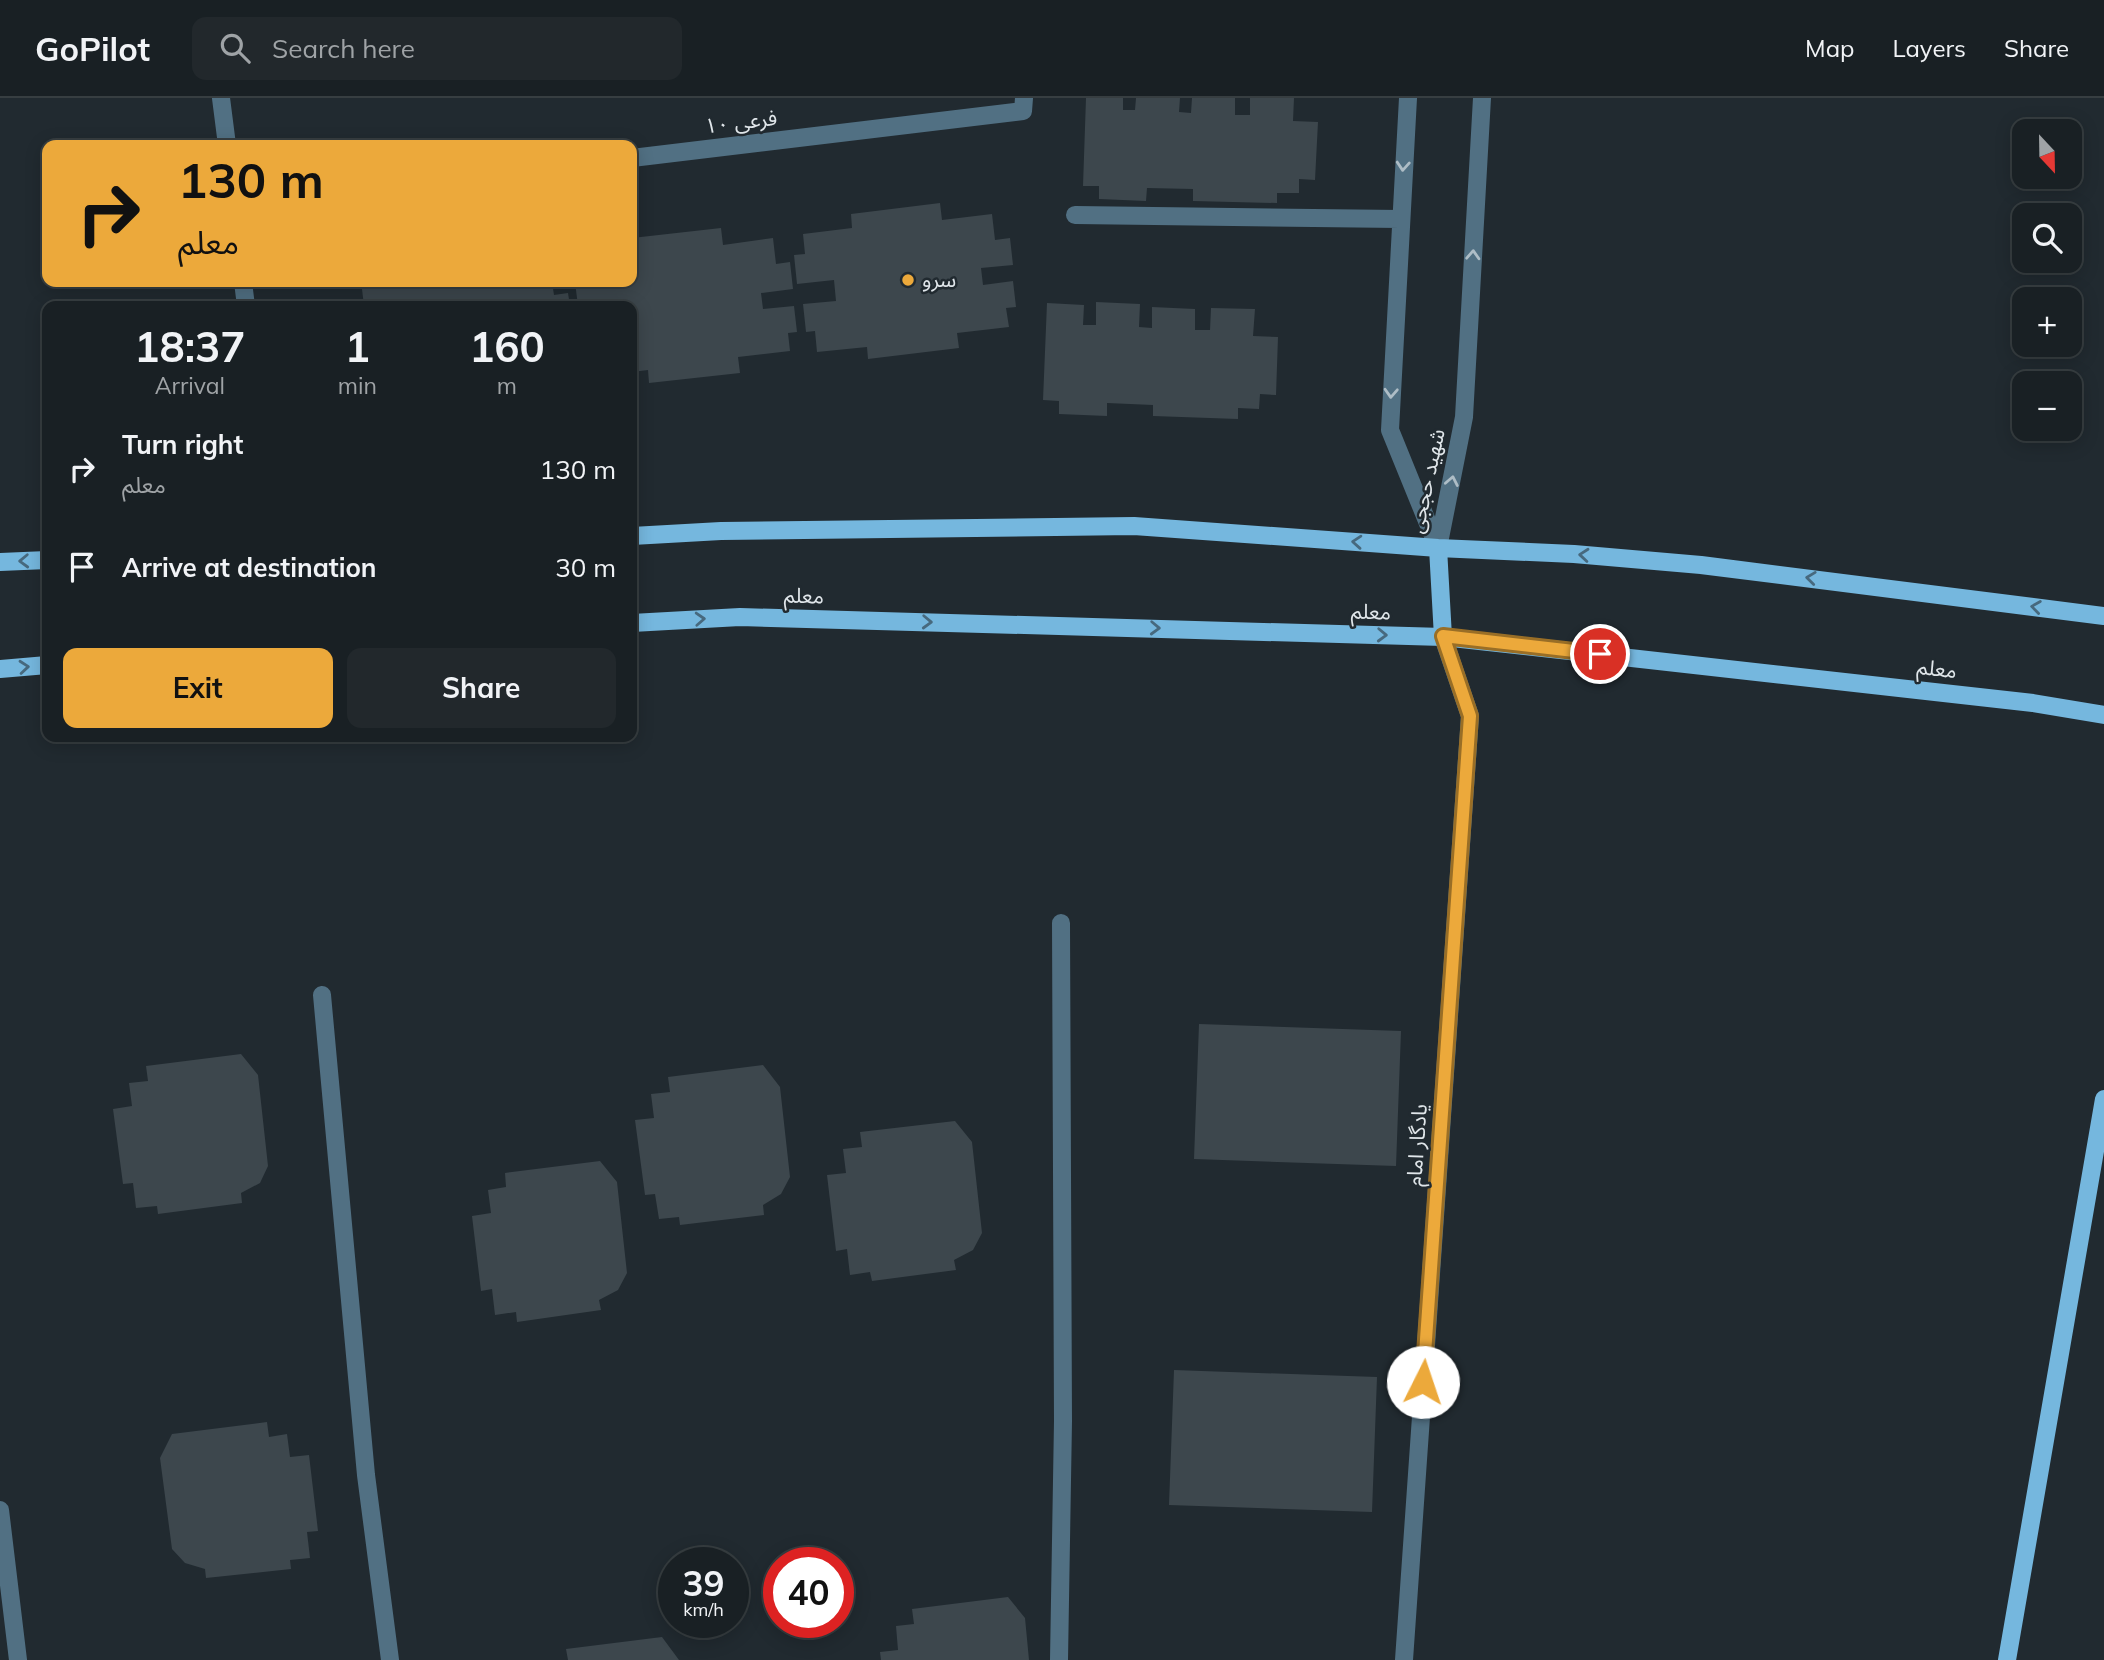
<!DOCTYPE html>
<meta charset="utf-8">
<style>
body{margin:0;font-family:Mulish,"Noto Sans Arabic",sans-serif;background:#22282c;color:#f1f3f6;height:100vh;display:flex;flex-direction:column;font-size:26px;white-space:nowrap}
*{box-sizing:border-box;margin:0}
p{font-size:23px;color:#9fa3a6}
.icon{flex:none;width:38px;height:38px;fill:none;stroke:currentColor;stroke-width:2;stroke-linecap:round;stroke-linejoin:round}
.map{position:relative;flex:1;overflow:hidden}
.side{position:absolute;left:42px;top:203px;width:595px;height:441px;display:flex;flex-direction:column;background:#192024;border-radius:14px;box-shadow:0 4px 18px #0003,0 0 0 2px #373e41}
.side>*{flex:none}
.banner{position:absolute;left:42px;top:42px;width:595px;height:147px;border-radius:14px;box-shadow:0 4px 18px #0003,0 0 0 2px #373e41;background:#eca93b;color:#111;overflow:hidden}
.needle{width:46px;rotate:158deg}
.buttons{position:absolute;left:2012px;top:21px;display:grid;gap:14px}
.buttons a{display:grid;place-items:center;width:70px;height:70px;border-radius:14px;background:#192024;box-shadow:0 4px 18px #0003,0 0 0 2px #373e41;font-size:35px}
.speed{position:absolute;left:658px;top:1449px;display:flex;gap:14px;font-size:35px;font-weight:700;text-align:center}
.speed>*{display:grid;place-content:center;width:91px;height:91px;border-radius:50%;background:#192024;box-shadow:0 4px 18px #0003,0 0 0 2px #373e41;line-height:1}
.speed small{font-size:18px;font-weight:400}
.speed .limit{border:10px solid #d22;background:#fff;color:#111}
.pin{position:absolute;display:grid;place-items:center;width:60px;height:60px;color:#fff;margin:-30px;border:4px solid #fff;border-radius:50%;box-shadow:0 2px 7px #0007}
.me{position:absolute;width:77px;margin:-38px;rotate:4deg;stroke-linejoin:round;filter:drop-shadow(0 0 5px #0008)}
.turn{display:flex;align-items:center;gap:24px;height:147px;padding:0 21px;font-size:32px}
.turn .icon{width:91px;height:91px;stroke-width:2.5}
.turn b{display:block;font-size:49px;line-height:60px}
.eta{display:flex;justify-content:space-evenly;align-items:center;height:119px;text-align:center}
.eta b{font-size:42px;font-weight:700;line-height:49px}
.cta{display:flex;gap:14px;margin-top:auto;padding:14px 21px}
.cta a{flex:1;height:80px;border-radius:14px;background:#eca93b;color:#111;font-size:28px;font-weight:700;line-height:80px;text-align:center}
.cta a+a{background:#22282c;color:#f1f3f6}
ul{padding:0;list-style:none}
li{display:flex;align-items:center;gap:21px;height:98px;padding:0 21px}
li div{flex:1}
li b{display:block;font-size:26px}
li em{font-style:normal}
header{display:flex;align-items:center;gap:42px;box-sizing:border-box;height:98px;padding:0 35px;background:#192024;border-bottom:2px solid #373e41}
header strong{font-size:33px}
nav{display:flex;gap:38px;margin-inline-start:auto;font-size:24px}
.search{width:490px;height:63px;background:#22282c;display:flex;align-items:center;gap:18px;box-sizing:border-box;padding:0 24px;border-radius:14px;color:#9fa3a6;font-size:26px}
.map>svg:first-child{display:block}
.building{fill:#3d474d}
.lines{fill:none;stroke-linecap:round;stroke-linejoin:round}
.minor{stroke:#517083;stroke-width:18}
.major{stroke:#75b7de;stroke-width:18}
.oneway{stroke:#aebdc6}
.oneway2{stroke:#47697e}
.route-casing{stroke:#996e26;stroke-width:18}
.route{stroke:#eca93b;stroke-width:12}
.poi-dot{fill:#eca93b;stroke:#212a30;stroke-width:2.5}
.labels{text-anchor:middle;stroke-width:5;stroke-linejoin:round;paint-order:stroke}
.street-label{font-size:21px;fill:#e0e6ea;stroke:#212a30}
.poi-label{font-size:21px;fill:#e0e6ea;stroke:#212a30;text-anchor:start}
</style>
<header>
<strong>GoPilot</strong>
<div class="search"><svg class="icon" aria-label="search" viewBox="0 0 24 24"><circle cx="10" cy="10" r="6"/><path d="M15 15l6 6"/></svg>Search here</div>
<nav><a>Map</a><a>Layers</a><a>Share</a></nav>
</header>
<div class="map">
<svg width="2104" height="1562" viewBox="0 0 2104 1562">
<rect width="100%" height="100%" fill="#212a30"/>
<!-- building -->
<path class="building" d="M 1086,0 L 1123,0 L 1123,12 L 1135,12 L 1136,0 L 1180,0 L 1179,14 L 1191,15 L 1192,0 L 1235,0 L 1235,17 L 1250,17 L 1250,0 L 1294,0 L 1293,23 L 1318,24 L 1315,82 L 1299,81 L 1299,95 L 1277,95 L 1277,105 L 1193,103 L 1193,91 L 1147,90 L 1146,103 L 1099,101 L 1099,88 L 1083,88 Z
M 940,105 L 942,122 L 992,116 L 995,142 L 1010,140 L 1013,167 L 981,170 L 983,187 L 1013,183 L 1016,209 L 1006,210 L 1009,229 L 957,235 L 959,250 L 868,261 L 867,249 L 817,254 L 815,233 L 806,234 L 803,206 L 836,203 L 834,182 L 797,186 L 794,157 L 805,156 L 803,136 L 852,130 L 851,116 Z
M 721,130 L 723,147 L 773,140 L 776,166 L 790,164 L 793,191 L 761,195 L 763,211 L 794,208 L 797,234 L 788,235 L 790,253 L 738,259 L 740,275 L 649,285 L 648,272 L 632,274 L 632,208 L 615,208 L 615,206 L 578,208 L 575,184 L 632,184 L 632,140 Z
M 411,184 L 552,184 L 554,197 L 568,195 L 570,208 L 364,208 L 362,191 Z
M 1096,204 L 1140,206 L 1139,229 L 1152,230 L 1152,209 L 1195,211 L 1195,232 L 1210,232 L 1211,210 L 1255,211 L 1253,238 L 1278,239 L 1276,297 L 1260,296 L 1259,311 L 1238,310 L 1238,321 L 1153,318 L 1153,307 L 1107,305 L 1107,318 L 1059,316 L 1059,303 L 1043,302 L 1047,205 L 1084,207 L 1083,227 L 1096,227 Z
M 1199,926 L 1401,933 L 1396,1068 L 1194,1061 Z
M 241,956 L 258,977 L 268,1068 L 260,1085 L 241,1095 L 242,1105 L 158,1116 L 157,1108 L 136,1110 L 133,1085 L 123,1086 L 113,1011 L 132,1008 L 129,985 L 148,983 L 146,968 Z
M 763,967 L 780,989 L 790,1079 L 781,1096 L 763,1107 L 764,1117 L 680,1127 L 679,1119 L 659,1121 L 655,1096 L 645,1097 L 635,1022 L 654,1020 L 651,996 L 670,994 L 668,979 Z
M 955,1023 L 972,1044 L 982,1135 L 973,1152 L 954,1162 L 956,1172 L 872,1183 L 870,1174 L 850,1177 L 847,1151 L 836,1153 L 827,1077 L 846,1075 L 843,1051 L 862,1049 L 860,1034 Z
M 600,1063 L 617,1084 L 627,1175 L 618,1192 L 599,1202 L 601,1212 L 517,1224 L 516,1214 L 495,1217 L 492,1191 L 481,1193 L 472,1118 L 491,1115 L 488,1092 L 506,1089 L 505,1075 Z
M 1174,1272 L 1377,1279 L 1372,1414 L 1169,1407 Z
M 267,1324 L 269,1339 L 287,1336 L 290,1359 L 309,1357 L 318,1433 L 307,1434 L 310,1460 L 290,1462 L 291,1471 L 206,1480 L 205,1471 L 185,1465 L 172,1451 L 160,1360 L 172,1336 Z
M 1008,1499 L 1025,1520 L 1029,1562 L 881,1562 L 880,1554 L 898,1552 L 896,1528 L 914,1526 L 912,1511 Z
M 662,1539 L 679,1562 L 568,1562 L 566,1551 Z"/>
<g class="lines">
<!-- minor -->
<path class="minor" d="M 221,0 L 227,47
M 1408,0 L 1390,332 L 1438,450
M 632,60 L 1023,13 L 1024,0
M 1075,117 L 1400,121
M 243,184 L 246,208
M 1438,450 L 1464,319 L 1482,0
M 322,897 L 366,1377 L 390,1562
M 0,1412 L 18,1562
M 1059,1562 L 1063,1323 L 1061,825
M 1404,1562 L 1470,618 L 1443,539"/>
<!-- major -->
<path class="major" d="M 632,438 L 721,433 L 1134,428 L 1438,450 L 1574,456 L 1701,467 L 2104,518
M 1438,450 L 1443,539
M 0,464 L 47,462
M 632,525 L 740,519 L 1443,539 L 2033,605 L 2104,617
M 0,571 L 47,567
M 2007,1562 L 2104,1001"/>
</g>
<!-- one-way arrows -->
<defs><path id="oneway-chevron" d="M-2-3.5L2.5 0L-2 3.5" fill="none" stroke-width="1.6" stroke-linecap="round" stroke-linejoin="round" transform="scale(1.75)"/></defs>
<g class="oneway">
<use href="#oneway-chevron" transform="translate(1403 68) rotate(94)"/>
<use href="#oneway-chevron" transform="translate(1473 157) rotate(-87)"/>
<use href="#oneway-chevron" transform="translate(1391 295) rotate(93)"/>
<use href="#oneway-chevron" transform="translate(1452 383) rotate(-79)"/>
</g>
<g class="oneway2">
<use href="#oneway-chevron" transform="translate(1357 444) rotate(-176)"/>
<use href="#oneway-chevron" transform="translate(1584 457) rotate(-175)"/>
<use href="#oneway-chevron" transform="translate(24 463) rotate(178)"/>
<use href="#oneway-chevron" transform="translate(1811 480) rotate(-173)"/>
<use href="#oneway-chevron" transform="translate(2036 509) rotate(-172)"/>
<use href="#oneway-chevron" transform="translate(700 521) rotate(-3)"/>
<use href="#oneway-chevron" transform="translate(927 524) rotate(2)"/>
<use href="#oneway-chevron" transform="translate(1155 530) rotate(2)"/>
<use href="#oneway-chevron" transform="translate(1382 537) rotate(2)"/>
<use href="#oneway-chevron" transform="translate(24 569) rotate(-5)"/>
</g>
<g class="lines">
<defs>
<path id="route" d="M 1423,1284 L 1470,618 L 1443,538 L 1600,556"/>
</defs>
<!-- route casing -->
<use href="#route" class="route-casing"/>
<!-- route -->
<use href="#route" class="route"/>
</g>
<!-- markers -->
<circle class="poi-dot" cx="908" cy="182" r="7"/>
<g class="labels">
<!-- street labels -->
<g class="street-label">
<text transform="translate(741 24) rotate(-7)" y="7">فرعی ۱۰</text>
<text transform="translate(1427 383) rotate(-78)" y="7">شهید حججی</text>
<text transform="translate(804 498) rotate(2)" y="7">معلم</text>
<text transform="translate(1371 514) rotate(2)" y="7">معلم</text>
<text transform="translate(1937 571) rotate(7)" y="7">معلم</text>
<text transform="translate(1417 1047) rotate(-86)" y="7">یادگار امام</text>
</g>
<!-- poi labels -->
<g class="poi-label">
<text x="922" y="189">سرو</text>
</g>
</g>
</svg>
<div class="buttons">
<a><svg class="needle" viewBox="-14 -14 28 28"><path d="M0-13l5 13h-10z" fill="#e53935"/><path d="M0 13l5-13h-10z" fill="#9fa3a6"/></svg></a>
<a><svg class="icon" aria-label="search" viewBox="0 0 24 24"><circle cx="10" cy="10" r="6"/><path d="M15 15l6 6"/></svg></a>
<a>+</a>
<a>−</a>
</div>
<div class="speed"><div>39<small>km/h</small></div><div class="limit">40</div></div>
<div class="pin" style="left:1600px;top:556px;background:#d93025"><svg class="icon" aria-label="arrive" viewBox="0 0 24 24"><path d="M6 21V4h12l-3 4 3 4H6"/></svg></div>
<svg class="me" style="left:1423px;top:1284px" viewBox="-20 -20 40 40"><circle r="19" fill="#fff"/><path d="M0-13L10 11 0 6-10 11z" fill="#eca93b"/></svg>
<div class="banner">
<div class="turn"><svg class="icon" aria-label="right" viewBox="0 0 24 24"><path d="M7 20v-9h11M14 6l5 5-5 5"/></svg><div><b>130 m</b>معلم</div></div>
</div>
<section class="side">
<div class="eta">
<div><b>18:37</b><p>Arrival</p></div>
<div><b>1</b><p>min</p></div>
<div><b>160</b><p>m</p></div>
</div>
<ul>
<li><svg class="icon" aria-label="right" viewBox="0 0 24 24"><path d="M7 20v-9h11M14 6l5 5-5 5"/></svg><div><b>Turn right</b><p>معلم</p></div><em>130 m</em></li>
<li><svg class="icon" aria-label="arrive" viewBox="0 0 24 24"><path d="M6 21V4h12l-3 4 3 4H6"/></svg><div><b>Arrive at destination</b></div><em>30 m</em></li>
</ul>
<div class="cta"><a>Exit</a><a>Share</a></div>
</section>
</div>
